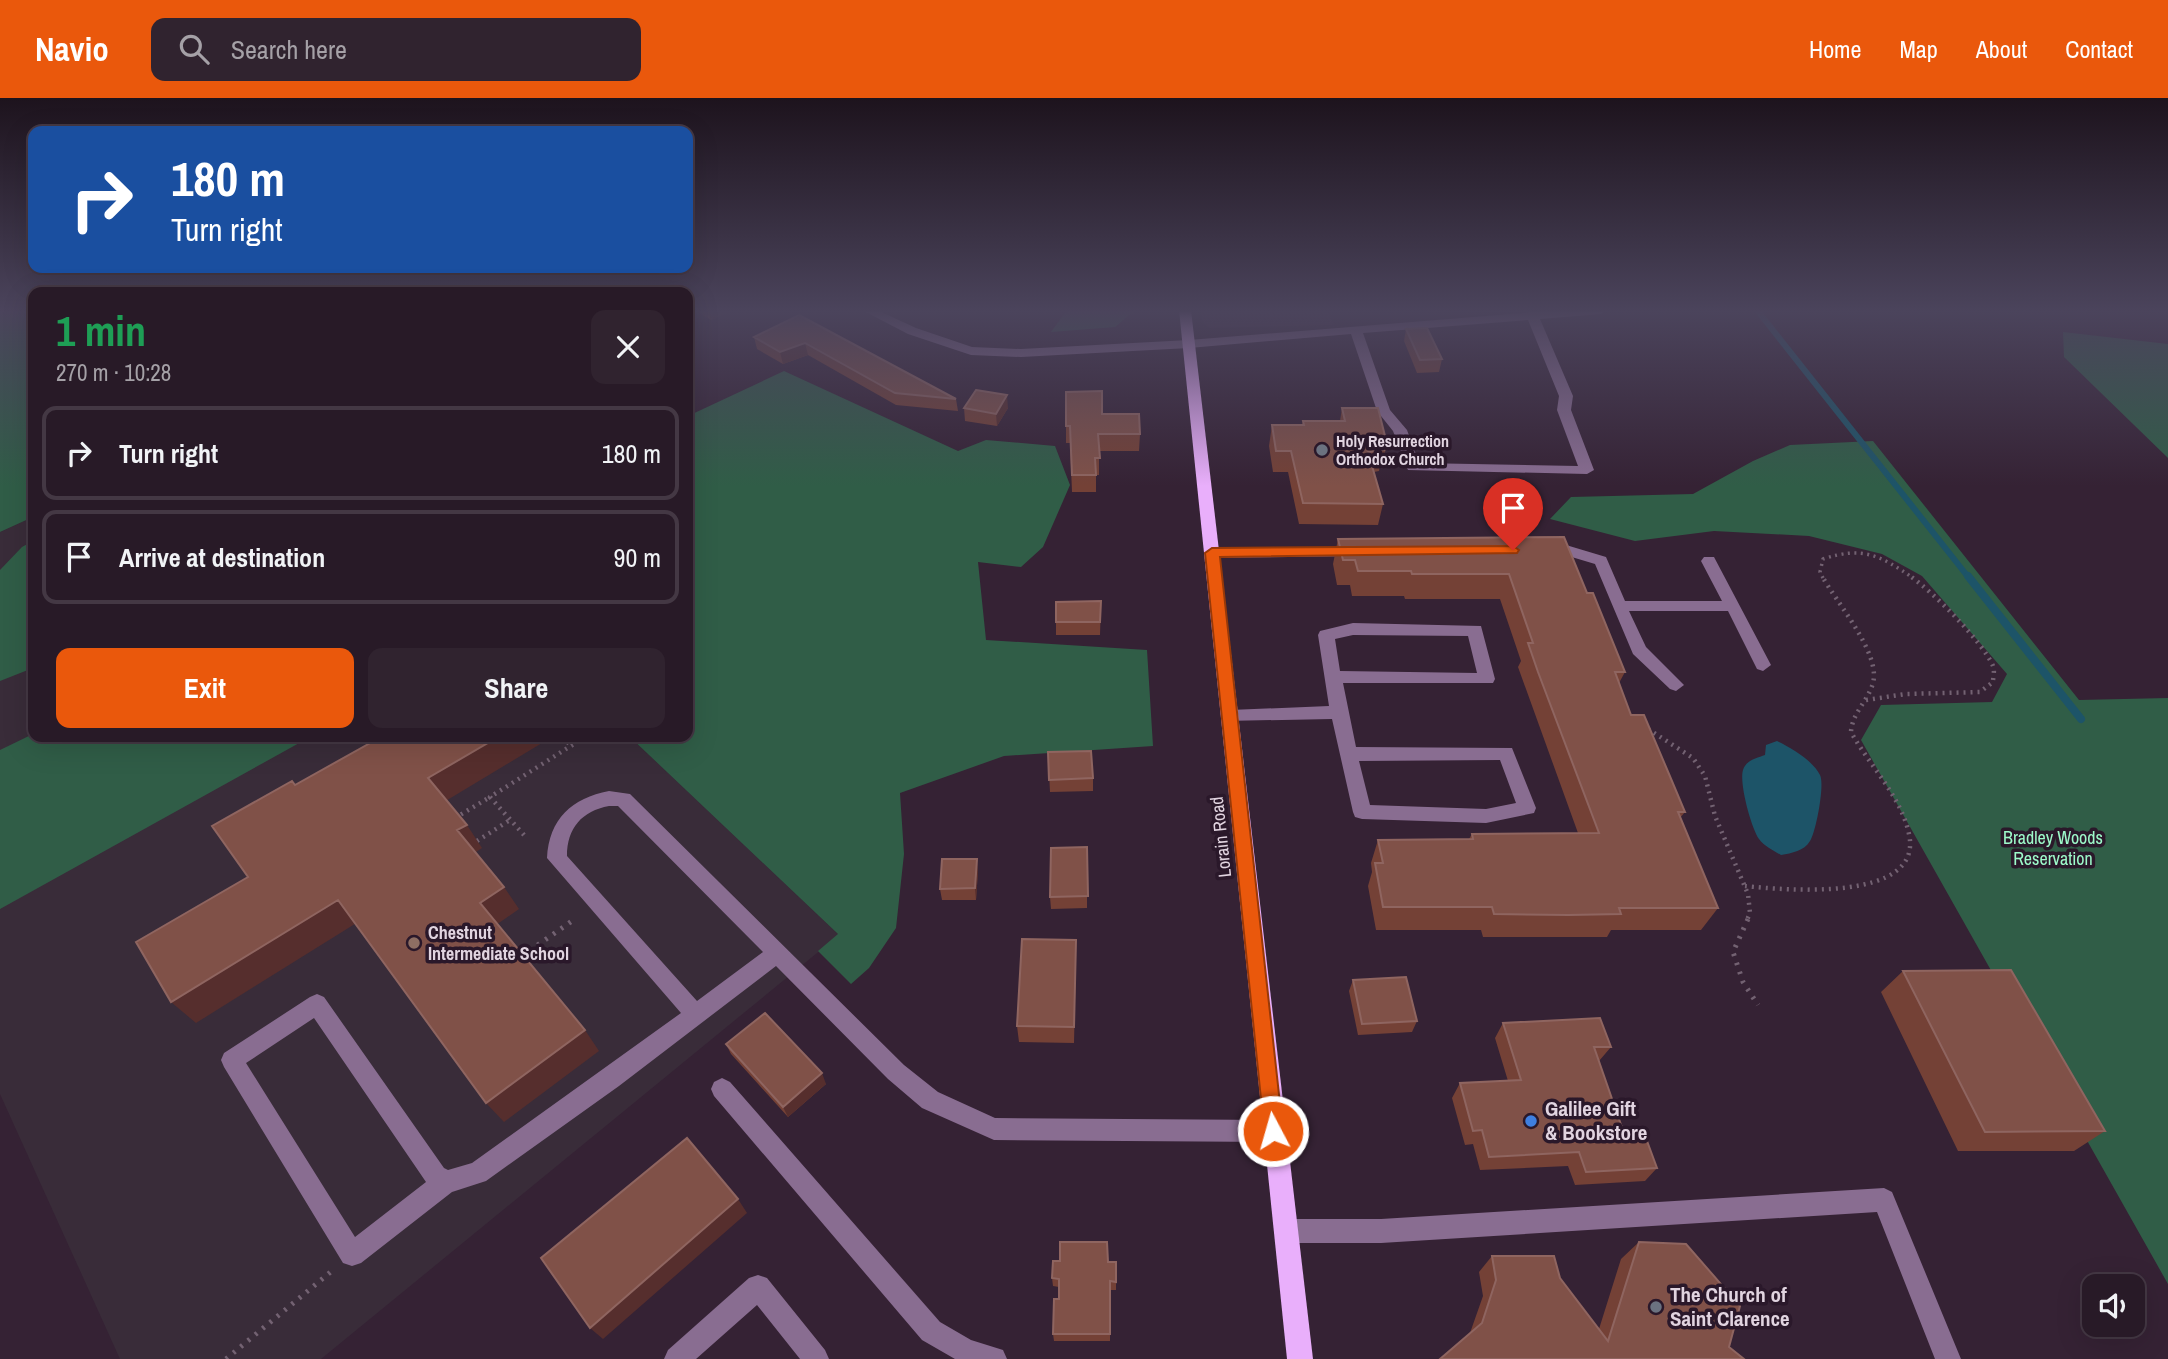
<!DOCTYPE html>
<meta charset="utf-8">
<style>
body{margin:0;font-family:"Archivo Narrow",sans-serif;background:#30232f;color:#f1f3f6;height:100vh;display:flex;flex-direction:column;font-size:26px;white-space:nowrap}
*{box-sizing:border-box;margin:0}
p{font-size:23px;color:#a5a1a7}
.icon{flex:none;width:38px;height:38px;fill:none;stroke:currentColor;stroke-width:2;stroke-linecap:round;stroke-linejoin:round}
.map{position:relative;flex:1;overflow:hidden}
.panel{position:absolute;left:28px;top:189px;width:665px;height:455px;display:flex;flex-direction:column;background:#281a27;border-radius:14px;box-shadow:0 7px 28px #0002,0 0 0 2px #443844}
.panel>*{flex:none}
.guide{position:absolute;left:28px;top:28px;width:665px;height:147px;border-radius:14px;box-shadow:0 7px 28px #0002,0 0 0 2px #443844;background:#1a4fa0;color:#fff;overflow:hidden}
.buttons{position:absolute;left:2082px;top:1176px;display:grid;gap:14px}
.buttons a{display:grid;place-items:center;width:63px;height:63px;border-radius:14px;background:#281a27;box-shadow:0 7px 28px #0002,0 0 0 2px #443844;font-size:35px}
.pin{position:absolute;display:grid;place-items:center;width:60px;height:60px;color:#fff;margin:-72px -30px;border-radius:50% 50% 50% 0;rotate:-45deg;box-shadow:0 0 7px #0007}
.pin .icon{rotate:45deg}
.me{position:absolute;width:77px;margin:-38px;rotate:354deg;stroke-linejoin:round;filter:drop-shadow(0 0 5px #0008)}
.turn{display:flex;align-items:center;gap:24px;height:147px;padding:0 28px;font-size:32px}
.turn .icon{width:91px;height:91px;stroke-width:2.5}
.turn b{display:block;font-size:49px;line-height:60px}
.round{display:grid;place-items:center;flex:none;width:74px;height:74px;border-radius:14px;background:#30232f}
.head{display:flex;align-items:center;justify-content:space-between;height:119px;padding:0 28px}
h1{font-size:42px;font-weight:800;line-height:52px;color:#1e9e55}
.button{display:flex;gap:14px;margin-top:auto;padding:14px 28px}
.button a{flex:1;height:80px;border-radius:14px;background:#ea580c;color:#fff;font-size:28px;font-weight:800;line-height:80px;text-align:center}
.button a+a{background:#30232f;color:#f1f3f6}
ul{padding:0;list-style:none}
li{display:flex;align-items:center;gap:21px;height:94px;margin:0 14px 10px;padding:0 14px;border:4px solid #443844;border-radius:14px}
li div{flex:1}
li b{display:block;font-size:26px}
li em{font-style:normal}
header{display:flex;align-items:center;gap:42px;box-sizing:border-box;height:98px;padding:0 35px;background:#ea580c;color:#fff}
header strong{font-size:33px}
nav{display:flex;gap:38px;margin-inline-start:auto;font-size:24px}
.search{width:490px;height:63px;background:#30232f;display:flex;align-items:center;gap:18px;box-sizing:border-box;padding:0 24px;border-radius:14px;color:#a5a1a7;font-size:26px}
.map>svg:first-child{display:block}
.built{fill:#40283f}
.education{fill:#392c39}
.green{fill:#305d47}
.water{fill:#1d5468}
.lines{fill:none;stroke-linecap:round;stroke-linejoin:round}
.stream-far1{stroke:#1d5468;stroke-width:6}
.stream{stroke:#1d5468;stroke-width:8}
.path-far2{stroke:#736272;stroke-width:3.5;stroke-dasharray:2 4.5;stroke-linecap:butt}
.path-far1{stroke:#736272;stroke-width:4.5;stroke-dasharray:2 5;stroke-linecap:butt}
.path{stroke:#736272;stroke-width:5;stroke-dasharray:2.5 7;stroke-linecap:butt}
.minor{fill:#896d91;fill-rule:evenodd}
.major{fill:#e9affb;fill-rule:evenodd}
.wall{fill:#744136}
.shaded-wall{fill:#562e2d}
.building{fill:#805148;stroke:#8f6560;stroke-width:2}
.route{fill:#ea580c;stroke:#983908;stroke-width:2}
.worship-dot{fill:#6b7280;stroke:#2a182a;stroke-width:2.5}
.education-dot{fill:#8d6e63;stroke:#2a182a;stroke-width:2.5}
.shop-dot{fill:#3f7fe0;stroke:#2a182a;stroke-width:2.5}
.labels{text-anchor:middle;stroke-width:7;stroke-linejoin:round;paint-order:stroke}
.far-poi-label{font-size:16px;font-weight:bold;fill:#e1d4e0;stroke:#2a182a;text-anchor:start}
.street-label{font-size:18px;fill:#e1d4e0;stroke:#2a182a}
.park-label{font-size:18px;fill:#9dfaca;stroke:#2a182a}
.poi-label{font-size:18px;font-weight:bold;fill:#e1d4e0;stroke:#2a182a;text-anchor:start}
.near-poi-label{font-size:21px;font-weight:bold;fill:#e1d4e0;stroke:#2a182a;text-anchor:start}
</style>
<header>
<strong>Navio</strong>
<div class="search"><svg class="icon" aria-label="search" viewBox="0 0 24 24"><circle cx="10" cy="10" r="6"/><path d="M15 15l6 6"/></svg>Search here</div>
<nav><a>Home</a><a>Map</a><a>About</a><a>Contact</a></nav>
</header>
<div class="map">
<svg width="2168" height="1261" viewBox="0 0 2168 1261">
<rect width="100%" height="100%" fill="#352234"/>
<!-- built -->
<path class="built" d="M 1201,212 L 1327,212 L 1334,227 L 1209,230 L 1202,223 Z"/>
<!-- education -->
<path class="education" d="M 33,419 L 33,639 L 630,639 L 839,837 L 321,1261 L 120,1261 L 0,996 L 0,434 Z"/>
<!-- green -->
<path class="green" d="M 0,212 L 33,212 L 33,419 L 0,434 Z
M 1067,212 L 1133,212 L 1133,214 L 1115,229 L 1051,234 Z
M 2063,234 L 2168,246 L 2168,360 L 2064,259 Z
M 784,273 L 958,353 L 986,342 L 1055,348 L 1070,387 L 1043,449 L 1021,469 L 978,464 L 986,542 L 1147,552 L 1153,648 L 1004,658 L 900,695 L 904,756 L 896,830 L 869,870 L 851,886 L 818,853 L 838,836 L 630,639 L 688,639 L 688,318 Z
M 1873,343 L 2079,602 L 2168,600 L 2168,1186 L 1861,642 L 1881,607 L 1992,604 L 2007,576 L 1922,478 L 1882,456 L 1809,438 L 1714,433 L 1635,443 L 1550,421 L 1571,399 L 1693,396 L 1753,363 L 1790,347 Z
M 33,443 L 33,570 L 0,583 L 0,472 L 22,449 Z
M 33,636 L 33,639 L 310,639 L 0,811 L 0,652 Z"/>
<!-- water -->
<path class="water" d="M 1777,643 C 1792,650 1813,663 1820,677 C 1825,686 1816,734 1810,743 C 1804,753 1792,755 1781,757 C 1774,753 1764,748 1759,741 C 1751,729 1739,685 1743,672 C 1746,662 1757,660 1765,657 L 1766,647 Z"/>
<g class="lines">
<!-- stream-far1 -->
<path class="stream-far1" d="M 1757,212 L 1969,480"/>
<!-- stream -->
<path class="stream" d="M 1968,478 L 2081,621"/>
<!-- path-far2 -->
<path class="path-far2" d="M 1823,480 L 1820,474 L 1823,461 C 1862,448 1880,457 1913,480"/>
<!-- path-far1 -->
<path class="path-far1" d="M 1866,602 L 1906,596 L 1980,594 L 1993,584 C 1993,579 1995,573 1993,568 C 1983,544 1932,493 1910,478
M 1648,631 L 1693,660 L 1705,678 L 1715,718 L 1748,796 L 1750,815 L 1747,822
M 563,639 L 571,648
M 455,720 L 490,699
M 524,737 L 490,699 L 585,639
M 477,743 L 510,722
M 1745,788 C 1784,792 1924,805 1909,736 C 1901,698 1869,667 1851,634 C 1852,615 1868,603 1873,585 C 1881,555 1836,504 1822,478"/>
<!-- path -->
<path class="path" d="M 1748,821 L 1733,854 L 1743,884 L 1758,907
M 522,858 L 572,823
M 226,1261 L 333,1172"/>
<!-- minor -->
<path class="minor" d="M 862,212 L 877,212 L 916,230 L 972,249 L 1021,251 L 1189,242 L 1559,212 L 1607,212 L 1601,216 L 1540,221 L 1573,298 L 1571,312 L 1594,372 L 1587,376 L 1408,372 L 1393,333 L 1377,313 L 1351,236 L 1189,250 L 1021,259 L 971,257 L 908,236 ZM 1528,222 L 1559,298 L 1557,312 L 1578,368 L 1419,365 L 1407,332 L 1390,312 L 1363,235 Z
M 1548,447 L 1566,447 L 1606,459 L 1625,503 L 1722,503 L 1701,463 L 1704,459 L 1714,459 L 1771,567 L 1763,573 L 1757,571 L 1728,513 L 1629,513 L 1646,549 L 1684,587 L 1676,593 L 1670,591 L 1633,556 L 1595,466 L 1565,457 L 1543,456 L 1540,452 Z
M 1359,449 L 1364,450 L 1367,454 L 1364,458 L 1212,460 L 1204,455 L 1212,450 Z
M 1353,525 L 1481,528 L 1495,581 L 1493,585 L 1343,585 L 1356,649 L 1512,650 L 1536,710 L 1534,715 L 1486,725 L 1362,721 L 1355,719 L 1353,714 L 1332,621 L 1224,623 L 1221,618 L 1224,613 L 1230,612 L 1329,608 L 1318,537 L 1320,533 ZM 1353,537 L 1468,538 L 1477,575 L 1340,573 L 1335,541 ZM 1500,662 L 1516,705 L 1486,711 L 1370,707 L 1359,663 Z
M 609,693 L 630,696 L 904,967 L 938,994 L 995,1020 L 1273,1022 L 1281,1025 L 1284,1033 L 1281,1041 L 1273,1044 L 994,1042 L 922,1010 L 888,981 L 776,868 L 619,988 L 486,1083 L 452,1094 L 361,1165 L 352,1168 L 343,1165 L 224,969 L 221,962 L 224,955 L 310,899 L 317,896 L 324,899 L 444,1070 L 448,1072 L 472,1065 L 681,915 L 547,760 C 549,721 572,700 609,693 ZM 609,708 L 618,708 L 763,854 L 697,903 L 567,758 C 567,730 582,713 609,708 ZM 314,920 L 426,1084 L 355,1139 L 246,965 Z
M 722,980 L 730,984 L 940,1224 L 971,1242 L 1003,1252 L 1007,1261 L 955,1261 L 922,1242 L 714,998 L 711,991 L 714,984 Z
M 1884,1090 L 1892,1094 L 1961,1261 L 1935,1261 L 1877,1114 L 1381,1145 L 1286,1145 L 1278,1141 L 1274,1133 L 1278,1125 L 1286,1121 L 1381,1121 Z
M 758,1177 L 767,1180 L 825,1252 L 829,1261 L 800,1261 L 757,1207 L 696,1261 L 664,1261 L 668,1252 L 749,1180 Z"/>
<!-- major -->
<path class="major" d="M 1179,212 L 1191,212 L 1313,1261 L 1287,1261 Z"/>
</g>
<!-- wall -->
<path class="wall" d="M 695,212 L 732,212 L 711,222 Z
M 799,217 L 956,301 L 958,313 L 896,307 L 808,257 L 783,266 L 757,251 L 754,239 Z
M 1406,231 L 1442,261 L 1439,274 L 1417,275 L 1404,243 Z
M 1066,294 L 1102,316 L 1140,336 L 1139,353 L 1099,353 L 1099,377 L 1096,377 L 1096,394 L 1072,394 L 1070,345 L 1066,345 Z
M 964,310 L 1008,310 L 997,328 L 965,323 Z
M 1342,310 L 1387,346 L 1382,367 L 1380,367 L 1379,373 L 1374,374 L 1383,406 L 1378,427 L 1299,426 L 1288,374 L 1273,374 L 1269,348 L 1272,327 L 1302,327 L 1303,323 L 1340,323 Z
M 1564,439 L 1587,495 L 1625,574 L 1619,585 L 1631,617 L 1685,714 L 1680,720 L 1718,810 L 1701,832 L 1611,832 L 1607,839 L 1483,839 L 1481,832 L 1376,832 L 1368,788 L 1372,774 L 1371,765 L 1378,742 L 1469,741 L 1472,736 L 1578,735 L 1518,569 L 1521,563 L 1500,501 L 1405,501 L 1404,498 L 1352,498 L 1350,487 L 1337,487 L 1333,466 L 1338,441 Z
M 1101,503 L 1100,537 L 1056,537 L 1056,524 Z
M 1048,654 L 1093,680 L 1093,693 L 1050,694 Z
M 1087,749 L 1087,810 L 1051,811 L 1050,799 Z
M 978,773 L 976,802 L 942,802 L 940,791 Z
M 1076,859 L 1074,945 L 1019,944 L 1017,928 Z
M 1903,873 L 2105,1033 L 2074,1053 L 1958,1053 L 1881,894 Z
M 1353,882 L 1417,923 L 1412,934 L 1358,937 L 1349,893 Z
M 1503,925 L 1611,949 L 1599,963 L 1627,1044 L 1657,1070 L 1645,1083 L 1575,1087 L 1568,1068 L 1480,1072 L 1473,1046 L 1465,1047 L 1452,1000 L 1460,985 L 1508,983 L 1495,940 Z
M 726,946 L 826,986 L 788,1019 L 731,956 Z
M 1639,1144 L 1729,1249 L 1470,1235 L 1483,1198 L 1479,1174 L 1492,1158 L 1560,1180 L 1599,1231 L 1621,1161 Z
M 1108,1164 L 1116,1184 L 1116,1192 L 1110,1192 L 1110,1243 L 1054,1243 L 1053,1236 L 1059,1201 L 1059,1189 L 1053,1188 L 1052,1180 Z"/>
<!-- shaded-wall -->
<path class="shaded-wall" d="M 708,212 L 732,212 L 711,222 Z
M 805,245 L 808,257 L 783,266 L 780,254 Z
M 1007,297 L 1008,310 L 997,328 L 996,316 Z
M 498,639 L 552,639 L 444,704 L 428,680 Z
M 467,727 L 482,750 L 473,756 L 457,732 Z
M 977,761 L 978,773 L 976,802 L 975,790 Z
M 504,789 L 519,811 L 496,827 L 480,805 Z
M 338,802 L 358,824 L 196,925 L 171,904 Z
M 585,932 L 599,953 L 504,1024 L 486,1005 Z
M 822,975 L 826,986 L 788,1019 L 783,1009 Z
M 738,1101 L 747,1115 L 603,1241 L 590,1230 Z"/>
<!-- building -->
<path class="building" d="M 799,217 L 956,301 L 895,295 L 805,245 L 780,254 L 754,239 Z
M 1427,230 L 1442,261 L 1420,262 L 1406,231 Z
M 976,292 L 1007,297 L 996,316 L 964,310 Z
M 1102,293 L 1102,316 L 1139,316 L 1140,336 L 1098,336 L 1100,360 L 1095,360 L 1096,377 L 1072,377 L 1070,328 L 1066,328 L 1066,294 Z
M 1342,310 L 1378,310 L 1387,346 L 1382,346 L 1384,352 L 1368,354 L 1383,406 L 1303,405 L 1291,353 L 1276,353 L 1272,327 L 1304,327 L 1303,323 L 1345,323 Z
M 1564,439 L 1587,495 L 1593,495 L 1625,574 L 1615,574 L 1631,617 L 1644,617 L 1669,676 L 1685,714 L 1678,714 L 1718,810 L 1619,810 L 1621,816 L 1568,817 L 1494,816 L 1492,809 L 1383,809 L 1375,765 L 1383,765 L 1378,742 L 1473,741 L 1472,736 L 1599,735 L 1538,574 L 1528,545 L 1533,545 L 1509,476 L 1412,476 L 1411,473 L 1358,473 L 1355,462 L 1343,462 L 1338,441 Z
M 1101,503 L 1100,524 L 1056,524 L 1056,504 Z
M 381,639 L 498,639 L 428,680 L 467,727 L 457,732 L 504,789 L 480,805 L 585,932 L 486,1005 L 338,802 L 171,904 L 136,844 L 248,779 L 212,728 L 292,683 L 295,687 Z
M 1091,653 L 1093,680 L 1049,682 L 1048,654 Z
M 1087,749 L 1088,798 L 1050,799 L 1051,750 Z
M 942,761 L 977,761 L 975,790 L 940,791 Z
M 1022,841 L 1076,842 L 1074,929 L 1017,928 Z
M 2011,872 L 2105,1033 L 1985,1034 L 1903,873 Z
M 1406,879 L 1417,923 L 1362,926 L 1353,882 Z
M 765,915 L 822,975 L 783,1009 L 726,946 Z
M 1600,920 L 1611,949 L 1594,949 L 1627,1044 L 1647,1043 L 1657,1070 L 1586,1074 L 1579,1054 L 1489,1059 L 1482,1032 L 1473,1033 L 1460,985 L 1521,982 L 1503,925 Z
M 687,1040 L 738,1101 L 590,1230 L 541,1160 Z
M 1060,1144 L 1107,1144 L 1108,1164 L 1116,1164 L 1116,1184 L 1110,1183 L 1110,1236 L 1053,1236 L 1054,1201 L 1059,1201 L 1059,1181 L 1052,1180 L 1053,1163 L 1060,1163 Z
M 1639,1144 L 1686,1146 L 1740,1208 L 1729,1249 L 1744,1261 L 1440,1261 L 1482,1225 L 1496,1182 L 1492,1158 L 1554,1158 L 1560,1180 L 1608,1243 Z"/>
<!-- sky -->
<linearGradient id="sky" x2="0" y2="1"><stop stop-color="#1d131d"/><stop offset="0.55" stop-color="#4b445c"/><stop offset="1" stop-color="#4b445c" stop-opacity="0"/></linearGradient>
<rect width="2168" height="388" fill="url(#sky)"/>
<!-- route -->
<path class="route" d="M 1513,448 L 1519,452 L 1517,455 L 1220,459 L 1283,1033 L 1280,1040 L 1273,1043 L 1265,1040 L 1205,455 L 1212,450 Z"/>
<!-- markers -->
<g class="worship-dot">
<circle cx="1322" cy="352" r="7"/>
<circle cx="1656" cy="1209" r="7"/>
</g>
<circle class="education-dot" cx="414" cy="845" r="7"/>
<circle class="shop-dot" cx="1531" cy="1023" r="7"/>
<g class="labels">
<!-- far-poi labels -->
<g class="far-poi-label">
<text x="1336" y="349">Holy Resurrection<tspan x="1336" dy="18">Orthodox Church</tspan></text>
</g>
<!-- street labels -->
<g class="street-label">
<text transform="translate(1221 739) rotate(-96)" y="6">Lorain Road</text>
</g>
<!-- park labels -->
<g class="park-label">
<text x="2053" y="746">Bradley Woods<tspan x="2053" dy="21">Reservation</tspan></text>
</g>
<!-- poi labels -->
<g class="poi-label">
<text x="428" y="841">Chestnut<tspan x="428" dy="21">Intermediate School</tspan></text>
</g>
<!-- near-poi labels -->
<g class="near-poi-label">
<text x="1545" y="1018">Galilee Gift<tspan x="1545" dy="24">&amp; Bookstore</tspan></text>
<text x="1670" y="1204">The Church of<tspan x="1670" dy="24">Saint Clarence</tspan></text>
</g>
</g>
</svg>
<div class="buttons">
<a><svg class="icon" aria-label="sound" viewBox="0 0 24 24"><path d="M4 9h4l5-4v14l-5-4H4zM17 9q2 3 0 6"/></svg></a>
</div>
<div class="pin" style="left:1513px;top:452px;background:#d93025"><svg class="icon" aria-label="arrive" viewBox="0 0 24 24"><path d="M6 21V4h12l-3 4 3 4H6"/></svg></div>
<svg class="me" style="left:1273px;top:1033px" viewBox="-20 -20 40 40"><circle r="17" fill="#ea580c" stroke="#fff" stroke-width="3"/><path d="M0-11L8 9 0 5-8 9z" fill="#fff"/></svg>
<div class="guide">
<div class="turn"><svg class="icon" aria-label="right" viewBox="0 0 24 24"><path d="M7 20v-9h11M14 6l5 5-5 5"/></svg><div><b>180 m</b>Turn right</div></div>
</div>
<section class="panel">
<div class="head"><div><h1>1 min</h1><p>270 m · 10:28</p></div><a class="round"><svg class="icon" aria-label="close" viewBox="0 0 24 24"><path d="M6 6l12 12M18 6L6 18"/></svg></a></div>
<ul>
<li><svg class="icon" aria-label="right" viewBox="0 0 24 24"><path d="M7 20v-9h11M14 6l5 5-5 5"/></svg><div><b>Turn right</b></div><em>180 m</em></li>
<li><svg class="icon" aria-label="arrive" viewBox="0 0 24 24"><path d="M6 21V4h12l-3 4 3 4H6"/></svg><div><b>Arrive at destination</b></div><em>90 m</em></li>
</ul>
<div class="button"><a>Exit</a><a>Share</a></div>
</section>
</div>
